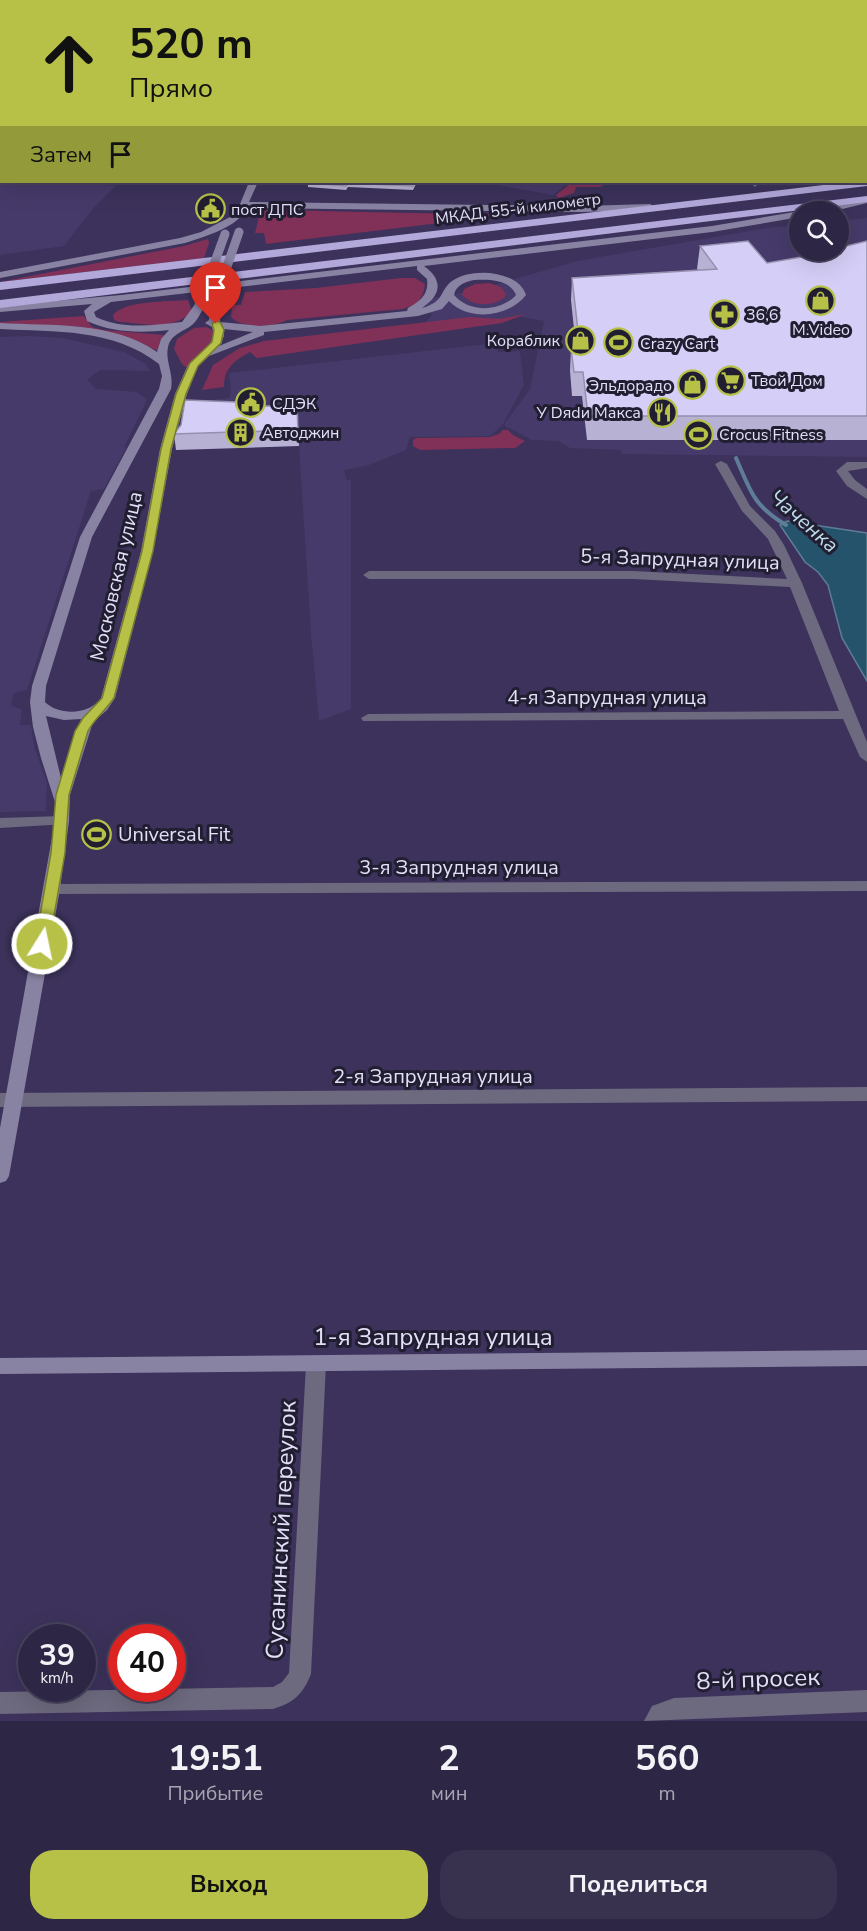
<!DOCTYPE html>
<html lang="ru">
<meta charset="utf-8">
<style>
body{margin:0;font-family:"Nunito Sans",sans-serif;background:#39324f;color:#f1f3f6;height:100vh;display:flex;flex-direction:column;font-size:22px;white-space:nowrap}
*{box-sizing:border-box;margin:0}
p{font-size:20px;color:#a7a5b2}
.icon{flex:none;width:33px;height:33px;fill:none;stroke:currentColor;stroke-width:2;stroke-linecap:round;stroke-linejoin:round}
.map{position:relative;height:1721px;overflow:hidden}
.drawer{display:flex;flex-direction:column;background:#2d2644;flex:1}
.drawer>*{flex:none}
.top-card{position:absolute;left:0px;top:0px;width:867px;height:183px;box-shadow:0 6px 24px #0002,0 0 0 2px #48435d;background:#b7c148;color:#111;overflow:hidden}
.buttons{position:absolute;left:789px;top:201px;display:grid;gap:12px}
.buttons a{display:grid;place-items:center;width:60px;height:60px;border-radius:50%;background:#2d2644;box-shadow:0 6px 24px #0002,0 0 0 2px #48435d;font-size:30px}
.speed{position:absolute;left:18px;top:1624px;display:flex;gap:12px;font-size:30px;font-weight:700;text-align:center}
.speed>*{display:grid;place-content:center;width:78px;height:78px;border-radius:50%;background:#2d2644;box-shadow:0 6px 24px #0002,0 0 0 2px #48435d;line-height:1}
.speed small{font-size:15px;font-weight:400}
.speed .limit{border:9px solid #d22;background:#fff;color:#111}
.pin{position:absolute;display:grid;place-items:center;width:51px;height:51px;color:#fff;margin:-62px -26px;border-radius:50% 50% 50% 0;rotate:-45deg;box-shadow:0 0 6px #0007}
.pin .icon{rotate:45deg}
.me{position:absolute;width:66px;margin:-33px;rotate:10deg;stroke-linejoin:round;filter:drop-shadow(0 0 4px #0008)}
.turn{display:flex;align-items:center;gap:21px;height:126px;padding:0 30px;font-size:27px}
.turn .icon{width:78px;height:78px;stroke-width:2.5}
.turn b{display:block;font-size:42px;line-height:51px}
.then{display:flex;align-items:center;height:57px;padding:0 30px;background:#0003;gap:12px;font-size:22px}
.eta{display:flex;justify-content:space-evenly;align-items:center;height:102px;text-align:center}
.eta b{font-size:36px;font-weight:700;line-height:42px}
.button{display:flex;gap:12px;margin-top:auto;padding:12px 30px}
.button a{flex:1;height:69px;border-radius:24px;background:#b7c148;color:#111;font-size:24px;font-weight:700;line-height:69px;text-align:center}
.button a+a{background:#39324f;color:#f1f3f6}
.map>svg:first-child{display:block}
.built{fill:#463a6a}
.green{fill:#813157}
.water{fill:#25536b;stroke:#5e7d96;stroke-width:1.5}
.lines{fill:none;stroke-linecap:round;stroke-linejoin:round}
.stream-far1{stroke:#5e7d96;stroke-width:3}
.stream{stroke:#5e7d96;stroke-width:4}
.street{fill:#6d697e;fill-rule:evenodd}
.secondary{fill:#8983a3;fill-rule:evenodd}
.highway{fill:#b2a8da;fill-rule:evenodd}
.rail{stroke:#a29cbc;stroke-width:3;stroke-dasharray:6 6;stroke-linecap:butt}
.secondary-bridge-far1{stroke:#8983a3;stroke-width:9}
.secondary-bridge{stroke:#8983a3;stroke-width:11}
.wall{fill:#b7b1d4}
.building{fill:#d5cef7;stroke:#9590ad;stroke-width:1.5}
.route{fill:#b7c148;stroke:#777d2f;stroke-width:1.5}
.labels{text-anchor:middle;stroke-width:6;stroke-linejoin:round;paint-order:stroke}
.far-street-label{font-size:16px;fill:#e3dff9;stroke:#221e31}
.far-poi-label{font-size:16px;fill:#e3dff9;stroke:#221e31;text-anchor:start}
.street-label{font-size:20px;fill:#e3dff9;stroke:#221e31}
.poi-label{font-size:20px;fill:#e3dff9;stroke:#221e31;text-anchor:start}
.water-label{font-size:21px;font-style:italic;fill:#bedbeb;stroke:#221e31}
.near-street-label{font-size:24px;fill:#e3dff9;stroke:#221e31}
</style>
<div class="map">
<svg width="867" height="1721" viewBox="0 0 867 1721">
<rect width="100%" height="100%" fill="#3c325b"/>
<!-- built -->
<path class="built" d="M 0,0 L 378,0 L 2,2 L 2,182 L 76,182 L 116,186 L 95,206 L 64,246 L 0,255 Z
M 481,182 L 570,182 L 553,195 Z
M 867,218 L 867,457 L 622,454 L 621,450 L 570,448 L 558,441 L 532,440 L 505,426 L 505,423 L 530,389 L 544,321 L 517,316 L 491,324 L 425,323 L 432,315 L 423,300 L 484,288 L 577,261 L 767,228 L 799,225 L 800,250 L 838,250 L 839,221 Z
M 29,336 L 63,338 L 124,352 L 146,364 L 150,371 L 101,370 L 87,379 L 96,389 L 137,392 L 147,400 L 124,447 L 126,448 L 104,489 L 91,491 L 27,690 L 14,693 L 11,705 L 22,710 L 20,725 L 31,725 L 34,746 L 47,783 L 46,811 L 0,812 L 0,337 Z
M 497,343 L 498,352 L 520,351 L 524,385 L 503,424 L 490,436 L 410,437 L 406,450 L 369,465 L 344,470 L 347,480 L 351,479 L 351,709 L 319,721 L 311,633 L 299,446 L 191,402 L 229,398 L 231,391 L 229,373 Z"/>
<!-- green -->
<path class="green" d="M 572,182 L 608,182 L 600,187 L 576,187 L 574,193 L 559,198 L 556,195 Z
M 264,210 L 273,210 L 506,215 L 266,244 L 264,233 L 255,233 L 260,213 Z
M 208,239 L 209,243 L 204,258 L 0,282 L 184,246 Z
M 401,278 L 415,278 L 425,284 C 423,300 418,304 403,309 L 287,320 C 273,328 242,329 231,317 L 232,305 L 241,305 L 245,292 L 316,288 Z
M 489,283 L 501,287 L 506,294 L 505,297 C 493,307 473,307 462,295 L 464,289 L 475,284 Z
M 188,300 L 192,312 C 171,331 146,324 120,322 L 114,320 L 113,315 C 125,300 168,302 188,300 Z
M 526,314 L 502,323 L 257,358 L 250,352 C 234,361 224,368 224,387 L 202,390 L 213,365 L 240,348 L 264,341 L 470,317 L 499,319 Z
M 84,316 L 92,327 L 104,330 L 164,335 L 160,341 L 158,351 C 105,326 57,328 0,324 L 0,322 Z
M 207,327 L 213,331 L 213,340 L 187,368 L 182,364 L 174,349 L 177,339 L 194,328 Z
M 503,430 L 508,430 L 513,435 L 525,441 L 515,448 L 420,450 L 413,446 L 413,440 L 416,438 L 490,437 L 499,434 Z"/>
<!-- water -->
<path class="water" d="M 787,521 L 867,533 L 867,681 L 842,638 L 828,585 L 818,572 L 805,562 L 780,525 Z"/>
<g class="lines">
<!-- stream-far1 -->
<path class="stream-far1" d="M 755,185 L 757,182"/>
<!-- stream -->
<path class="stream" d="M 736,458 C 751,492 753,505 786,525"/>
<!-- street -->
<path class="street" d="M 721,461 L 727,464 L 750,506 L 775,531 L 784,545 L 802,583 L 867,742 L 867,762 L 860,757 L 843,719 L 363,721 L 361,718 L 368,714 L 839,711 L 790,587 L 633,579 L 369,579 L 363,575 L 369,571 L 633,571 L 787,579 L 768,539 L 742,511 L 715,464 Z
M 847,462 L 867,462 L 867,468 L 848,471 L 855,480 L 867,489 L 867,499 L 847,486 L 836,471 Z
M 62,816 L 69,821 L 67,824 L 0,828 L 0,818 Z
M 867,881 L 867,891 L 52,894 L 44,889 L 52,884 Z
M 867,1087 L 867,1101 L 0,1107 L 0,1093 Z
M 316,1356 L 323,1358 L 326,1364 L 311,1674 C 303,1694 294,1703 273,1709 L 0,1714 L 0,1692 L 273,1687 L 282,1682 L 289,1673 L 306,1364 L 309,1358 Z
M 867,1690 L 867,1712 L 644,1721 L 652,1706 L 674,1698 Z"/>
<!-- secondary -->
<path class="secondary" d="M 389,0 L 397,0 L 388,2 Z
M 658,0 L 667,0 L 669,2 L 659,2 Z
M 867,72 L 867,78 L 866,77 L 866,73 Z
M 249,182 L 258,182 L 249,202 L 582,206 L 650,204 L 655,207 L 650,210 L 582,212 L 247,208 C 238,227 207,236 185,243 L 0,278 L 0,272 L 180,238 L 201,232 L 236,214 Z
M 867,197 L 867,203 L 830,212 L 812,212 Z
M 800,211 L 800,217 L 712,232 L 424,266 C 443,280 442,294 422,308 C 446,301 438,292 452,281 C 471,267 518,270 526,295 C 509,317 469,322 449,301 L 442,309 L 418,316 L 264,332 L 264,335 L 209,356 L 198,366 L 187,394 L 172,449 L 153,551 L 115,698 L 107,710 L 93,722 L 70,795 L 69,821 L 60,889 L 9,1176 L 6,1181 L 0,1183 L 0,1128 L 55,821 L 55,802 L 41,758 L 33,727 L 30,702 L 32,686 L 80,537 L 159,389 L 162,376 L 159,364 C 113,328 55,332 0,329 L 0,323 C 51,326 113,321 157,352 L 161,339 L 169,330 C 141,333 113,333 87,321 L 84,311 L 92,304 L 0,312 L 0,306 L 121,295 L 712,226 ZM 417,266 L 417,270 L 427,279 C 429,294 421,301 408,308 L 407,311 L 260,326 L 220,322 L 219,303 L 210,301 L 209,320 L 205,323 L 212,327 L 214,336 L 209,345 L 188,365 L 175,394 L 160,449 L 141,551 L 101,698 C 90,715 59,716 45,702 L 46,686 L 92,537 L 171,389 C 174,373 165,362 168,347 C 171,334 183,332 192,325 C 198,320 201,312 205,305 L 196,303 L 182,322 C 153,325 123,330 96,317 L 94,312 L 111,302 ZM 474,280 C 488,279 510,279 516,295 C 501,312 469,313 454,295 C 456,285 465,282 474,280 ZM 224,329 L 253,332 L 219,346 L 224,336 ZM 46,716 L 64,720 L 81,719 L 61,778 Z
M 867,1350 L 867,1366 L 0,1374 L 0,1358 Z"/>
<!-- highway -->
<path class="highway" d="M 866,180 L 867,186 L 0,290 L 0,282 Z
M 867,196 L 867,202 L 0,308 L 0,300 Z"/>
<!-- rail -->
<path class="rail" d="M 612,0 L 615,2
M 629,0 L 632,2"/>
<!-- secondary-bridge-far1 -->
<path class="secondary-bridge-far1" d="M 209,278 L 225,234
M 223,278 L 239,232"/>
<!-- secondary-bridge -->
<path class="secondary-bridge" d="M 214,303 L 223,277
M 200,305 L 210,277"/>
</g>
<!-- wall -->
<path class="wall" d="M 304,182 L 417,182 L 413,190 L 348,187 L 346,190 L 308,187 L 308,184 L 304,183 Z
M 867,241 L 867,440 L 587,440 L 582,396 L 572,396 L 570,371 L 571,348 L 576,348 L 571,300 L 572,278 L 698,270 L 697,269 L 700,246 L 767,263 L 813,255 Z
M 236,406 L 297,406 L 299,446 L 176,450 L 174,434 Z"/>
<!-- building -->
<path class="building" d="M 309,182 L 415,182 L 413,186 L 348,183 L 346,186 L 308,183 Z
M 748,241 L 767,263 L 813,255 L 829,250 L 838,250 L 838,248 L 867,241 L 867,416 L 588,416 L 583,372 L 574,372 L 571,348 L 580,348 L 572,278 L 717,269 L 700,246 Z
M 185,400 L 236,402 L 236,406 L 297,406 L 298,430 L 174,434 L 181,425 Z"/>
<!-- route -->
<path class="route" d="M 216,321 L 220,322 L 224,330 L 221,343 L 198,366 L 186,394 L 171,449 L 153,551 L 114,698 C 106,710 95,718 88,731 L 69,795 L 65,853 L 49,944 L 42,949 L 35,944 L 51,853 L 56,795 L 75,731 L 83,718 L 102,698 L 142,551 L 161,449 L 176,394 L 190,363 L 212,342 L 214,330 L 212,324 Z"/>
<!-- icons -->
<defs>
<symbol id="civic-ring" viewBox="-11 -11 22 22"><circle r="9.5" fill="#221e31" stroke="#b7c148" stroke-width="1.5"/><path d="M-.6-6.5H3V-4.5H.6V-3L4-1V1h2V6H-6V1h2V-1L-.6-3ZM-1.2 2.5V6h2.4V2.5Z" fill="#b7c148"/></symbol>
<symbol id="shop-ring" viewBox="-11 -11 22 22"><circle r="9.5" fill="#221e31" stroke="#b7c148" stroke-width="1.5"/><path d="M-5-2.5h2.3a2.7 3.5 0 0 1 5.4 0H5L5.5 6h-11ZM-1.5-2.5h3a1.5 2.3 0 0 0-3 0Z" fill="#b7c148"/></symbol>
<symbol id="pharmacy-ring" viewBox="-11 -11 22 22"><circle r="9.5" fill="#221e31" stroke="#b7c148" stroke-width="1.5"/><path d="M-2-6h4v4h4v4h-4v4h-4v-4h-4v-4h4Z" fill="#b7c148"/></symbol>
<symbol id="stadium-ring" viewBox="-11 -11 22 22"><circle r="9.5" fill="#221e31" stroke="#b7c148" stroke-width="1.5"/><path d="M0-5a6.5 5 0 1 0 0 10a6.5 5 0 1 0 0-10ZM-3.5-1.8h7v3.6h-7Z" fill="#b7c148"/></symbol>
<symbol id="supermarket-ring" viewBox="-11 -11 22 22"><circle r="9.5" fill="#221e31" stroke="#b7c148" stroke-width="1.5"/><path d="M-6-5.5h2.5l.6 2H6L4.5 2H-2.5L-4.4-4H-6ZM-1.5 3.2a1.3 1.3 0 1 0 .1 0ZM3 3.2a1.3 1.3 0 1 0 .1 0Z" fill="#b7c148"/></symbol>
<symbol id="restaurant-ring" viewBox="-11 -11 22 22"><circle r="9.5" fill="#221e31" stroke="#b7c148" stroke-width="1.5"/><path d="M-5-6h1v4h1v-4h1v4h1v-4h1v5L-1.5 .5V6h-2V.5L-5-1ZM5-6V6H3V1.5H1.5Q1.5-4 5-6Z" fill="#b7c148"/></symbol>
<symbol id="building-ring" viewBox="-11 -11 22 22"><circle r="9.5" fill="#221e31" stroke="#b7c148" stroke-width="1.5"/><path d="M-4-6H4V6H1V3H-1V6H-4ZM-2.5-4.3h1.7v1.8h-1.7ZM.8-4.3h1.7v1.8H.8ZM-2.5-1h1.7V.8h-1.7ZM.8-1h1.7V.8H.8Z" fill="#b7c148"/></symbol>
</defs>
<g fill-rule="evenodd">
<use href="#civic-ring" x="194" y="192" width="33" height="33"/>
<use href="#shop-ring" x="804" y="284" width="33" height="33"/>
<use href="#pharmacy-ring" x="708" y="298" width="33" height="33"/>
<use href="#shop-ring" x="564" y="324" width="33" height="33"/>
<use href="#stadium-ring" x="602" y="326" width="33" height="33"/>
<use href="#supermarket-ring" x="714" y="364" width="33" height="33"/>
<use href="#shop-ring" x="676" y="368" width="33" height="33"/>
<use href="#civic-ring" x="234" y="386" width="33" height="33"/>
<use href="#restaurant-ring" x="646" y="396" width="33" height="33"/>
<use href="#building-ring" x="224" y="416" width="33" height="33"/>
<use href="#stadium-ring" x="682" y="418" width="33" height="33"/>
<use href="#stadium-ring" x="80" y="818" width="33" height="33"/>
</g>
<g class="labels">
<!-- far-street labels -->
<g class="far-street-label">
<text transform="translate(518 208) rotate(-7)" y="6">МКАД, 55-й километр</text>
</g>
<!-- far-poi labels -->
<g class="far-poi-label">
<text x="231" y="215">пост ДПС</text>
<text x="746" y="320">36,6</text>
<text x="821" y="335" text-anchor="middle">M.Video</text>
<text x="560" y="346" text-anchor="end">Кораблик</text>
<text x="640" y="349">Crazy Cart</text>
<text x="751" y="386">Твой Дом</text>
<text x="672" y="391" text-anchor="end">Эльдорадо</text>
<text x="272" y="409">СДЭК</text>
<text x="641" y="418" text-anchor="end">У Dяdи Макса</text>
<text x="262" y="438">Автоджин</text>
<text x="719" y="440">Crocus Fitness</text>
</g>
<!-- street labels -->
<g class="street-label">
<text transform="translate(680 559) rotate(2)" y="7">5-я Запрудная улица</text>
<text transform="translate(116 576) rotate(-77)" y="7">Московская улица</text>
<text x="607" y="704">4-я Запрудная улица</text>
<text x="459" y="874">3-я Запрудная улица</text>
<text x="433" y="1083">2-я Запрудная улица</text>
</g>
<!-- poi labels -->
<g class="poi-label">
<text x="118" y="841">Universal Fit</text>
</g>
<!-- water labels -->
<g class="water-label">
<text transform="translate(804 521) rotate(41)" y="7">Чаченка</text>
</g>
<!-- near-street labels -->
<g class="near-street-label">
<text x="433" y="1345">1-я Запрудная улица</text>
<text transform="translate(281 1530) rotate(-87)" y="8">Сусанинский переулок</text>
<text transform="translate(758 1679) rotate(-2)" y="8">8-й просек</text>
</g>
</g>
</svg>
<div class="buttons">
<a><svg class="icon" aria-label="search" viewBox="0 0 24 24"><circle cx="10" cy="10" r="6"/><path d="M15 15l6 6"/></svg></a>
</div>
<div class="speed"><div>39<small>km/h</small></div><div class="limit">40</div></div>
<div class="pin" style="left:216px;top:324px;background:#d93025"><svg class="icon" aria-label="arrive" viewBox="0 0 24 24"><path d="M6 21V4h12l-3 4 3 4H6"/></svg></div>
<svg class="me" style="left:42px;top:944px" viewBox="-20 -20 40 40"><circle r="17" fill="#b7c148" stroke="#fff" stroke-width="3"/><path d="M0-11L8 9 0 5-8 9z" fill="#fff"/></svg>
<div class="top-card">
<div class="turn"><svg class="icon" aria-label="ahead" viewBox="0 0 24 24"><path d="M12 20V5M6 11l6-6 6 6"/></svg><div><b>520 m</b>Прямо</div></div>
<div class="then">Затем<svg class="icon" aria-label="arrive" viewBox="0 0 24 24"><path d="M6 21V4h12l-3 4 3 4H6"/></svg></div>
</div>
</div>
<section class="drawer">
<div class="eta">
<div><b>19:51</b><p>Прибытие</p></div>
<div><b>2</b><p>мин</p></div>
<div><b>560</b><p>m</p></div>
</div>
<div class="button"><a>Выход</a><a>Поделиться</a></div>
</section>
